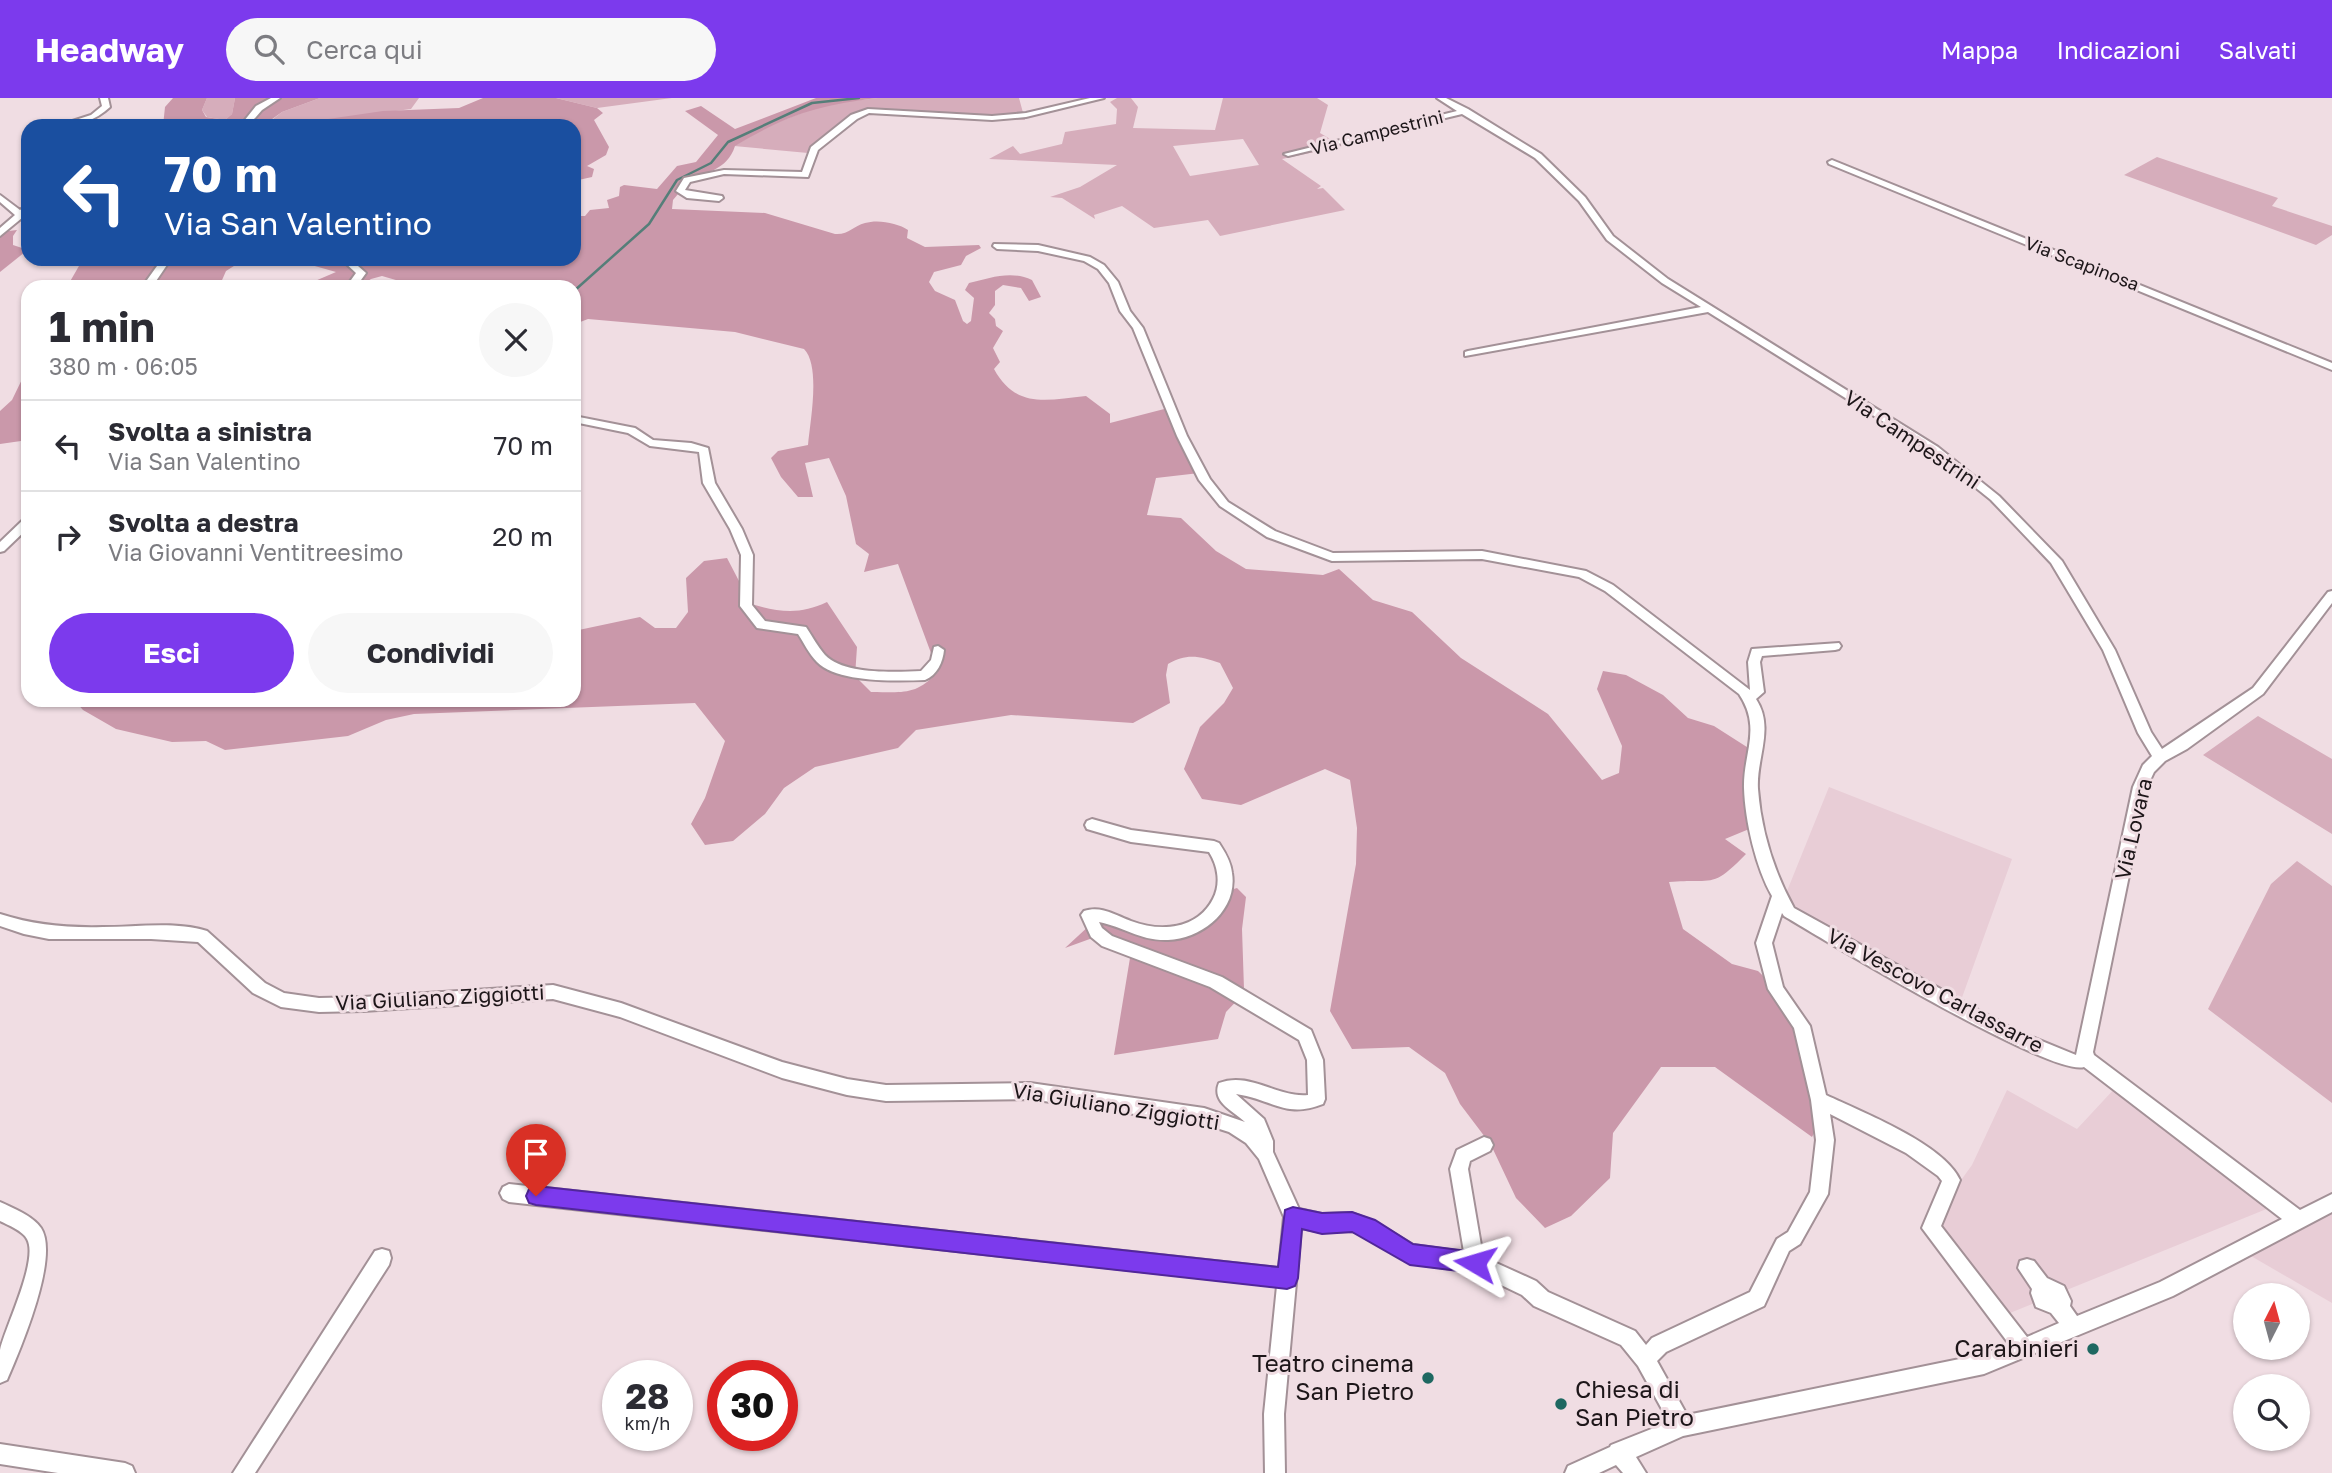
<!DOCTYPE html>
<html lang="it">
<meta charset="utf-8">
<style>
body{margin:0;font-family:"Golos Text",sans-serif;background:#f7f7f7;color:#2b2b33;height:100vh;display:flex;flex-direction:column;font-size:26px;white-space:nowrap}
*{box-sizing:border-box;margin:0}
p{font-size:23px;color:#7c7c81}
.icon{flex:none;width:38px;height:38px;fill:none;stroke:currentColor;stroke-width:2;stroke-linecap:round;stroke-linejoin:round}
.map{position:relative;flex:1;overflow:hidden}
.sheet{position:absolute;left:21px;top:182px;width:560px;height:427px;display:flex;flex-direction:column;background:#fff;border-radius:21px;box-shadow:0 2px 5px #0004}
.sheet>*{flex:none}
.guide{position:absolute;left:21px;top:21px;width:560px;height:147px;border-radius:21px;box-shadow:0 2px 5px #0004;background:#1a4fa0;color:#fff;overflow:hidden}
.needle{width:46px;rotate:6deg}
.controls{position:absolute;left:2233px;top:1185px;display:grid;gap:14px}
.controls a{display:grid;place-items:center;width:77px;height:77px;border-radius:50%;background:#fff;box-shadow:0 2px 5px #0004;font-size:35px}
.speed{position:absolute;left:602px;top:1262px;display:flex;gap:14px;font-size:35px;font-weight:700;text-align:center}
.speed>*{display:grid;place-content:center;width:91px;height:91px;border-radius:50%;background:#fff;box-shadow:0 2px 5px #0004;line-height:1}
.speed small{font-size:18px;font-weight:400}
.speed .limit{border:10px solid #d22;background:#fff;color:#111}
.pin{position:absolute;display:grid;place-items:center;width:60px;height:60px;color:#fff;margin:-72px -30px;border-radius:50% 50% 50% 0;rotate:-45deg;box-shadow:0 0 7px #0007}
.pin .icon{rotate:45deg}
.me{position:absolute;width:77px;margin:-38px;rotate:277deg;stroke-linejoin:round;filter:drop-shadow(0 0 5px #0008)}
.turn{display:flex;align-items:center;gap:24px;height:147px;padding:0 28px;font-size:32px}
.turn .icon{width:91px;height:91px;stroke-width:2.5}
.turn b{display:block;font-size:49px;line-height:60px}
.round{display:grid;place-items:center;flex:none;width:74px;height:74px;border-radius:37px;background:#f7f7f7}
.headline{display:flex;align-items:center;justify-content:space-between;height:119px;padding:0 28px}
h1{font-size:42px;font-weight:700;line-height:52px}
.button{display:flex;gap:14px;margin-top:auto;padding:14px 28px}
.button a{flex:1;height:80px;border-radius:42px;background:#7c3aed;color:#fff;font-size:28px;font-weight:700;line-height:80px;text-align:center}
.button a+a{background:#f7f7f7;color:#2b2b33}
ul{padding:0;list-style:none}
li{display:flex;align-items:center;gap:21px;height:91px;padding:0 28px;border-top:2px solid #e1e1e2}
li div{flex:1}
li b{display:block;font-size:26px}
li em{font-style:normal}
header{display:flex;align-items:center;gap:42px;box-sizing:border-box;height:98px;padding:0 35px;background:#7c3aed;color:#fff}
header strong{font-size:33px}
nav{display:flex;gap:38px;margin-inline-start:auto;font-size:24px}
.search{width:490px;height:63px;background:#f7f7f7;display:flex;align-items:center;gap:18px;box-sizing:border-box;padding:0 24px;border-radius:38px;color:#7c7c81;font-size:26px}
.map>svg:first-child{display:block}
.built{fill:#e8cdd6}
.green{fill:#d6adbb;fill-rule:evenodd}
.forest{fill:#ca98aa}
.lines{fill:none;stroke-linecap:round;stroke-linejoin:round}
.stream{stroke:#557e79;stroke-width:2.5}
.minor-casing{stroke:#a39197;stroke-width:4}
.minor{fill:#fff;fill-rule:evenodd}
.route{fill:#7c3aed;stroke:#51269a;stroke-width:2}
.poi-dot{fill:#1e6861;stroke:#f0dde3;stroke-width:2.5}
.labels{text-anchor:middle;stroke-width:6;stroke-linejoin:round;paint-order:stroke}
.far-street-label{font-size:18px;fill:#1d1619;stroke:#f0dde3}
.street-label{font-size:21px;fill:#1d1619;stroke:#f0dde3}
.near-poi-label{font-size:24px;fill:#1d1619;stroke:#f0dde3;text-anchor:end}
</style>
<header>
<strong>Headway</strong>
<div class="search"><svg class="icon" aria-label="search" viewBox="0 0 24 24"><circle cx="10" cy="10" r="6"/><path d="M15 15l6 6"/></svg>Cerca qui</div>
<nav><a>Mappa</a><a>Indicazioni</a><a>Salvati</a></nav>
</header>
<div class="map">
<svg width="2332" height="1375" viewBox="0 0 2332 1375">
<rect width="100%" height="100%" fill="#f0dde3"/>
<!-- built -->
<path class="built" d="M 1829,689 L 2012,761 L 1960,905 L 1783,803 Z
M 2116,989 L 2269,1110 L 2005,1217 L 1936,1130 L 1951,1096 L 1972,1067 L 2007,992 L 2077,1031 Z
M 2332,1116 L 2332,1205 L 2251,1158 L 2315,1123 Z"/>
<!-- green -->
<path class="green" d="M 207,0 L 235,0 L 232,16 L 225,22 L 207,19 L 202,12 Z
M 320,0 L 419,0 L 411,11 L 287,27 L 268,25 L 282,14 Z
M 556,0 L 672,0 L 597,10 Z
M 878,0 L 1019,0 L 1025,22 L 865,11 L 808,55 L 734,48 L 768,28 L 825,6 Z
M 1117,0 L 1131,0 L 1138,9 L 1133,30 L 1215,32 L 1223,0 L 1317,0 L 1328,7 L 1320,35 L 1342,48 L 1282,61 L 1321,88 L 1317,91 L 1323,90 L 1345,112 L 1220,138 L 1208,122 L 1154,130 L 1122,108 L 1094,117 L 1095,121 L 1062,100 L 1050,99 L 1080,89 L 1117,67 L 989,61 L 1013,48 L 1020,56 L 1062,46 L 1065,34 L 1116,26 L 1117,11 L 1110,4 ZM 1243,41 L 1259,67 L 1190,78 L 1173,48 Z
M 2157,59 L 2278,100 L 2272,108 L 2332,128 L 2332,137 L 2316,147 L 2124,77 Z
M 2258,618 L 2332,661 L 2332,736 L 2203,657 Z
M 2297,763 L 2332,788 L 2332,1005 L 2208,911 L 2271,786 Z"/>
<!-- forest -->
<path class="forest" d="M 173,0 L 207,0 L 202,12 L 206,19 L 225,22 L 232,16 L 235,0 L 320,0 L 282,14 L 268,24 L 287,27 L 383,13 L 459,10 L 483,0 L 556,0 L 597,10 L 603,15 L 594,22 L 609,49 L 606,57 L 587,68 L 594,71 L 592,79 L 574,83 L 574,28 L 163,28 L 165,9 Z
M 816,0 L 878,0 C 819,7 786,17 735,48 C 727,73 705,74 684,84 L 679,95 L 684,96 L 678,96 L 673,102 L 672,111 L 765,115 L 835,136 C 849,137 853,128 865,125 C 878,121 898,125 908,132 L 907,140 L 925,149 L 979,147 L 981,150 L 966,158 L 961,167 L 934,174 L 929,184 L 935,193 L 955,202 L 963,223 L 967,226 L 971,223 L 974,200 L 965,192 L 969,185 C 990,180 1011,172 1032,182 L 1041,199 L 1029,203 L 1021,190 L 1003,187 L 995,193 L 995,207 L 989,215 L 995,221 L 996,228 L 1003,233 L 993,250 L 1000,264 L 994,271 C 1016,311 1046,302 1086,298 L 1110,316 L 1110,325 L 1172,309 L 1186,350 L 1208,374 L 1156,380 L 1147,417 L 1181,420 L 1216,453 L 1246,471 L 1323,477 L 1339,471 L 1373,502 L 1412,514 L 1461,560 L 1548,616 L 1602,682 L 1619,675 L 1622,648 L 1597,591 L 1603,573 L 1626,577 L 1663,597 L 1688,620 L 1714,628 L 1750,651 L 1754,729 L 1725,741 L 1746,756 C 1711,792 1714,780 1669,784 L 1683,831 L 1732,866 L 1758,873 L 1786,900 L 1825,1014 L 1812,1039 L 1715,969 L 1661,969 L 1613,1035 L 1610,1080 L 1571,1118 L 1545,1130 L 1516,1100 L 1491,1047 L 1460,1006 L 1445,975 L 1409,949 L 1352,951 L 1330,913 L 1356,766 L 1357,730 L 1350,682 L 1325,671 L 1241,707 L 1202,701 L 1184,671 L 1200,629 L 1224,605 L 1233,590 L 1220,565 C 1200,558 1186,555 1168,566 L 1166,577 L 1170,605 L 1133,625 L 1011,617 L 916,632 L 898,650 L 815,669 L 784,690 L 765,716 L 733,743 L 705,747 L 691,726 L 705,700 L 725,643 L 695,605 L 414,616 L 386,622 L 348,638 L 225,652 L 206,643 L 172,644 L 116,631 L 83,612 L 74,602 L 574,602 L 574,533 L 640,519 L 655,530 L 676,530 L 688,514 L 686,480 L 704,463 L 727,460 L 751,506 C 779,514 800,517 827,504 L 857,549 L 855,578 L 871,594 C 903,594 915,598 938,574 L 898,466 L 864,474 L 869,456 L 856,446 L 846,398 L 829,360 L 805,365 L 813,399 L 798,399 L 781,379 L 771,360 L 778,353 L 808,347 C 810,324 821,268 804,251 L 735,234 L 588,221 L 575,226 L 577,238 L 574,243 L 574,189 L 420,189 L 382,178 L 371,181 L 359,189 L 301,189 L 336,174 L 290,161 L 574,161 L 574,118 L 585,118 L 590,112 L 609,110 L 607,102 L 619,98 L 620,89 L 624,87 L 657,91 L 677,68 L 696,64 L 718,37 L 685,13 L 701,8 L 735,31 Z
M 17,132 L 13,138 L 13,147 L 25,151 L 25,154 L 0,174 L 0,134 Z
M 83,161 L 245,161 L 226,173 L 219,189 L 68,187 Z
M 28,269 L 28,342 L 0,346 L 0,313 L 12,302 Z
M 1237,790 L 1246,799 L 1242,831 L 1244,891 L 1247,892 L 1226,914 L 1218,941 L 1114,957 L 1130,860 L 1098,838 L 1065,850 L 1091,826 L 1117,823 L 1150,835 L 1182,832 L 1204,820 L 1227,793 Z"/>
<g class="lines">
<!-- stream -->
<path class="stream" d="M 574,193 L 649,126 L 677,82 L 711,65 L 728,44 L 812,5 L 859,0"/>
<defs>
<path id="minor" d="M 100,0 L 108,0 L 110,9 C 95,23 77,28 57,28 L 91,17 L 102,8 Z
M 271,0 L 280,0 L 262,12 L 248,28 L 240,28 L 256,8 Z
M 1090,0 L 1104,0 L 1026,19 L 992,22 L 869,15 L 857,21 L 818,52 L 808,79 L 724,76 L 690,84 L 685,92 L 722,98 L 723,100 L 719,103 L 687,100 L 676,93 L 684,80 L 724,72 L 802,74 L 811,49 L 851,17 L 868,11 L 992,18 L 1026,15 Z
M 1437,0 L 1446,0 L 1468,11 L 1541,56 L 1585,99 L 1613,138 L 1668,181 L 1938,349 L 1999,398 L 2062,463 L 2115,552 L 2151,634 L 2162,651 L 2253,590 L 2328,494 L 2332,493 L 2332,505 L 2263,596 L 2187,651 L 2165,663 L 2154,674 L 2147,689 L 2093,954 L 2094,957 L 2300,1112 L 2332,1096 L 2332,1114 L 2173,1198 L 1984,1276 L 1683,1338 L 1636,1359 L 1646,1375 L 1623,1375 L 1616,1367 L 1599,1375 L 1565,1375 L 1568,1368 L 1610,1349 L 1611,1347 L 1669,1324 L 1638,1268 L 1621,1247 L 1534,1208 L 1522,1197 L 1474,1174 L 1410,1165 L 1362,1136 L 1352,1133 L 1322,1134 L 1301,1130 L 1284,1316 L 1285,1375 L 1265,1375 L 1264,1316 L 1277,1188 L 509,1104 L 503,1101 L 500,1095 L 503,1089 L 509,1086 L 1279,1170 L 1284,1119 L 1259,1061 L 1246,1045 L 1229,1034 L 1204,1026 L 1030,1001 L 886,1003 L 847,997 L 782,980 L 620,919 L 553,901 L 363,913 L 319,914 L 281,909 L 253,895 L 198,844 L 151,841 L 49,841 L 24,836 L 0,828 L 0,816 C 34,827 67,830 103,829 C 136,829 176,823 207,833 L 265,885 L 284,895 L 319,900 L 363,899 L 553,887 L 621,905 L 782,964 L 847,981 L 886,987 L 1030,985 L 1204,1010 L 1245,1024 C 1233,1013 1211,1004 1219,985 C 1250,973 1277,1000 1308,997 L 1307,962 L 1299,942 L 1210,889 L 1102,848 L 1091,839 L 1081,817 L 1084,813 C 1101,807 1115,817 1131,823 C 1160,834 1197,832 1213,801 C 1221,786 1218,768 1209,754 L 1131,744 L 1087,731 L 1085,727 L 1087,723 L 1092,721 L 1131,732 L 1214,743 L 1219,745 C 1225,754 1231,764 1232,775 C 1238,812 1202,841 1168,842 C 1140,843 1124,829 1099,824 L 1102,830 L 1112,838 L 1222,879 L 1311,932 L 1323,962 L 1325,1001 L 1323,1006 C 1285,1021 1272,1001 1236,996 L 1264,1021 L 1273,1043 L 1273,1054 L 1299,1111 L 1322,1116 L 1352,1115 L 1373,1123 L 1413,1147 L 1464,1154 L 1450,1071 L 1457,1052 L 1484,1039 L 1490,1041 L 1493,1047 L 1490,1053 L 1470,1063 L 1468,1071 L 1483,1159 L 1536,1183 L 1548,1194 L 1635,1233 L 1646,1247 L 1652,1240 L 1750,1194 L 1777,1141 L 1788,1134 L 1810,1094 L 1816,1042 L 1811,1002 L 1794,930 L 1768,891 L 1756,845 L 1772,798 C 1756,770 1745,723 1744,690 C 1743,655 1762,630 1739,596 L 1605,493 L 1579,479 L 1482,461 L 1332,463 L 1267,439 L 1220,408 L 1199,382 L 1177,338 L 1133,230 L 1120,213 L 1109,185 L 1098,171 L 1084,163 L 1038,153 L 997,151 L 993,148 L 994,146 L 1038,147 L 1090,159 L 1104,167 L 1118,184 L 1130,213 L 1143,230 L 1187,338 L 1210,381 L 1228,404 L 1275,433 L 1333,455 L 1482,453 L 1586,473 L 1613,487 L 1750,592 L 1748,564 L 1752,551 L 1839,545 L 1841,548 L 1839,551 L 1835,552 L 1762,558 L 1760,564 L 1764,594 L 1756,601 C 1775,630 1756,660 1758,691 C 1761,732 1774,774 1794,810 L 2015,932 L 2076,957 L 2133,689 L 2143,667 L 2152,658 L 2138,635 L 2103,552 L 2051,465 L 1991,402 L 1930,353 L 1708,214 L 1465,258 L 1465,254 L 1468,253 L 1701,209 L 1662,185 L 1607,142 L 1579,103 L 1535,60 L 1462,16 L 1288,58 L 1284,56 L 1457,13 ZM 1782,815 L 1784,818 C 1826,843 2051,979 2084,969 L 2282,1121 L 2160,1184 L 2077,1218 L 2070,1208 L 2071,1203 L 2064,1188 L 2047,1180 L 2034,1163 L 2027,1161 L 2020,1163 L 2018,1170 L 2032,1191 L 2031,1195 L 2036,1209 L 2051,1215 L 2059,1225 L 2027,1239 L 1941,1128 L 1960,1082 C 1944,1046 1862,1014 1826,997 L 1810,928 L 1783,889 L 1772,845 ZM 1830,1016 L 1906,1055 L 1938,1078 L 1942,1083 L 1922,1130 L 2009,1246 L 1984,1256 L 1687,1317 L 1657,1263 L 1666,1254 L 1764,1208 L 1789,1153 L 1800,1146 L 1828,1096 L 1834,1042 Z
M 1832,62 L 2332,265 L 2332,272 L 1829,66 L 1828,64 Z
M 0,97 L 20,112 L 28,107 L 28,115 L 0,138 L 0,130 L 15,117 L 0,104 Z
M 162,161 L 171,161 L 152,189 L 142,189 Z
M 341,161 L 350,161 L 366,175 L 356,189 L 346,189 L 356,175 Z
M 574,318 L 635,330 L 653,342 L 691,345 L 708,350 L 715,385 L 742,431 L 753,457 L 752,507 L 765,523 L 806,529 C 812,538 818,549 825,557 C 844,577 896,574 921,573 L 931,562 L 934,549 L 938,548 L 944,552 C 943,564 937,577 925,582 C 897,583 837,585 817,564 C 809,556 804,545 798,536 L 757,530 L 740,508 L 741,457 L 730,431 L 703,385 L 699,354 L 650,348 L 628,335 L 574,324 Z
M 28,420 L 28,430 L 4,453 L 0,454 L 0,444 L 24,421 Z
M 0,1104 C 13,1110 33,1118 41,1130 C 60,1159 20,1252 7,1282 L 0,1285 C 0,1275 0,1262 0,1252 C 5,1229 39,1162 27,1141 C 23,1133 8,1127 0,1123 Z
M 382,1151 L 389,1153 L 391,1160 L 389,1167 L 255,1375 L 233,1375 L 375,1153 Z
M 0,1346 L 125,1365 L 132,1368 L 135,1375 L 58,1375 L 0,1366 Z"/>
</defs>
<!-- minor casing -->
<use href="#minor" class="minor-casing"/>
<!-- minor -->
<use href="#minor" class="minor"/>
</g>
<!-- route -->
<path class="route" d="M 536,1088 L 1278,1169 L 1285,1112 L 1293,1109 L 1322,1115 L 1352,1114 L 1375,1122 L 1413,1146 L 1475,1154 L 1482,1157 L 1485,1165 L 1482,1172 L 1475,1175 L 1410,1167 L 1352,1134 L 1322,1136 L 1302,1131 L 1298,1180 L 1295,1188 L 1287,1191 L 536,1107 L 529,1105 L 526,1098 L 529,1091 Z"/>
<!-- markers -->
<g class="poi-dot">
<circle cx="2093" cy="1251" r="7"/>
<circle cx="1428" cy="1280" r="7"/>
<circle cx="1561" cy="1306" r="7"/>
</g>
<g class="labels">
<!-- far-street labels -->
<g class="far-street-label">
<text transform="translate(1377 35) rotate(-14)" y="6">Via Campestrini</text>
<text transform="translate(2082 166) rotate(21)" y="6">Via Scapinosa</text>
</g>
<!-- street labels -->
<g class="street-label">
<text transform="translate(1912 342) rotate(34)" y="7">Via Campestrini</text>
<text transform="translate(2134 731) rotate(-77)" y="7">Via Lovara</text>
<text transform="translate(1935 893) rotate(28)" y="7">Via Vescovo Carlassarre</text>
<text transform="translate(440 900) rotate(-3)" y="7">Via Giuliano Ziggiotti</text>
<text transform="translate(1116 1009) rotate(9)" y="7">Via Giuliano Ziggiotti</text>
</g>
<!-- near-poi labels -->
<g class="near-poi-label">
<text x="2079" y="1259">Carabinieri</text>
<text x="1414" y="1274">Teatro cinema<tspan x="1414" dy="28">San Pietro</tspan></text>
<text x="1575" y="1300" text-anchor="start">Chiesa di<tspan x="1575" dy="28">San Pietro</tspan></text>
</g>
</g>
</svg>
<div class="controls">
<a><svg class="needle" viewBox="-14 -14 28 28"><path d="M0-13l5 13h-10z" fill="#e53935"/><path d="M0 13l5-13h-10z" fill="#7c7c81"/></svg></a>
<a><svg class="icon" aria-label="search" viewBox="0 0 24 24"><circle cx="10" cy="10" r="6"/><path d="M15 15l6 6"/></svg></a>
</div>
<div class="speed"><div>28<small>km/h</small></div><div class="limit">30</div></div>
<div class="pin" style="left:536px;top:1098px;background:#d93025"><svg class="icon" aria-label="arrive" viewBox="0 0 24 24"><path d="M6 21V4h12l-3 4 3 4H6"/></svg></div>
<svg class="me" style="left:1475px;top:1165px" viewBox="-20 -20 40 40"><path d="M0-17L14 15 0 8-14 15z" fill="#7c3aed" stroke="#fff" stroke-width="4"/></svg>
<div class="guide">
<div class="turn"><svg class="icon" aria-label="left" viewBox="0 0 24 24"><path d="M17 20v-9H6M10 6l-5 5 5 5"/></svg><div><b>70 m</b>Via San Valentino</div></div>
</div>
<section class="sheet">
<div class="headline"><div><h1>1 min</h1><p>380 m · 06:05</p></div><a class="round"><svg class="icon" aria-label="close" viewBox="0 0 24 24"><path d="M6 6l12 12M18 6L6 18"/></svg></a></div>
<ul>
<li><svg class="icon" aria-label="left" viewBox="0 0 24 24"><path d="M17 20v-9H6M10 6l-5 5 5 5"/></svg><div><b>Svolta a sinistra</b><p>Via San Valentino</p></div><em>70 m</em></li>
<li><svg class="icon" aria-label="right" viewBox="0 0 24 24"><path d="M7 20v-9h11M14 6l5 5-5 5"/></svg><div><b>Svolta a destra</b><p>Via Giovanni Ventitreesimo</p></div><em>20 m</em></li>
</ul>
<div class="button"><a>Esci</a><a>Condividi</a></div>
</section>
</div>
